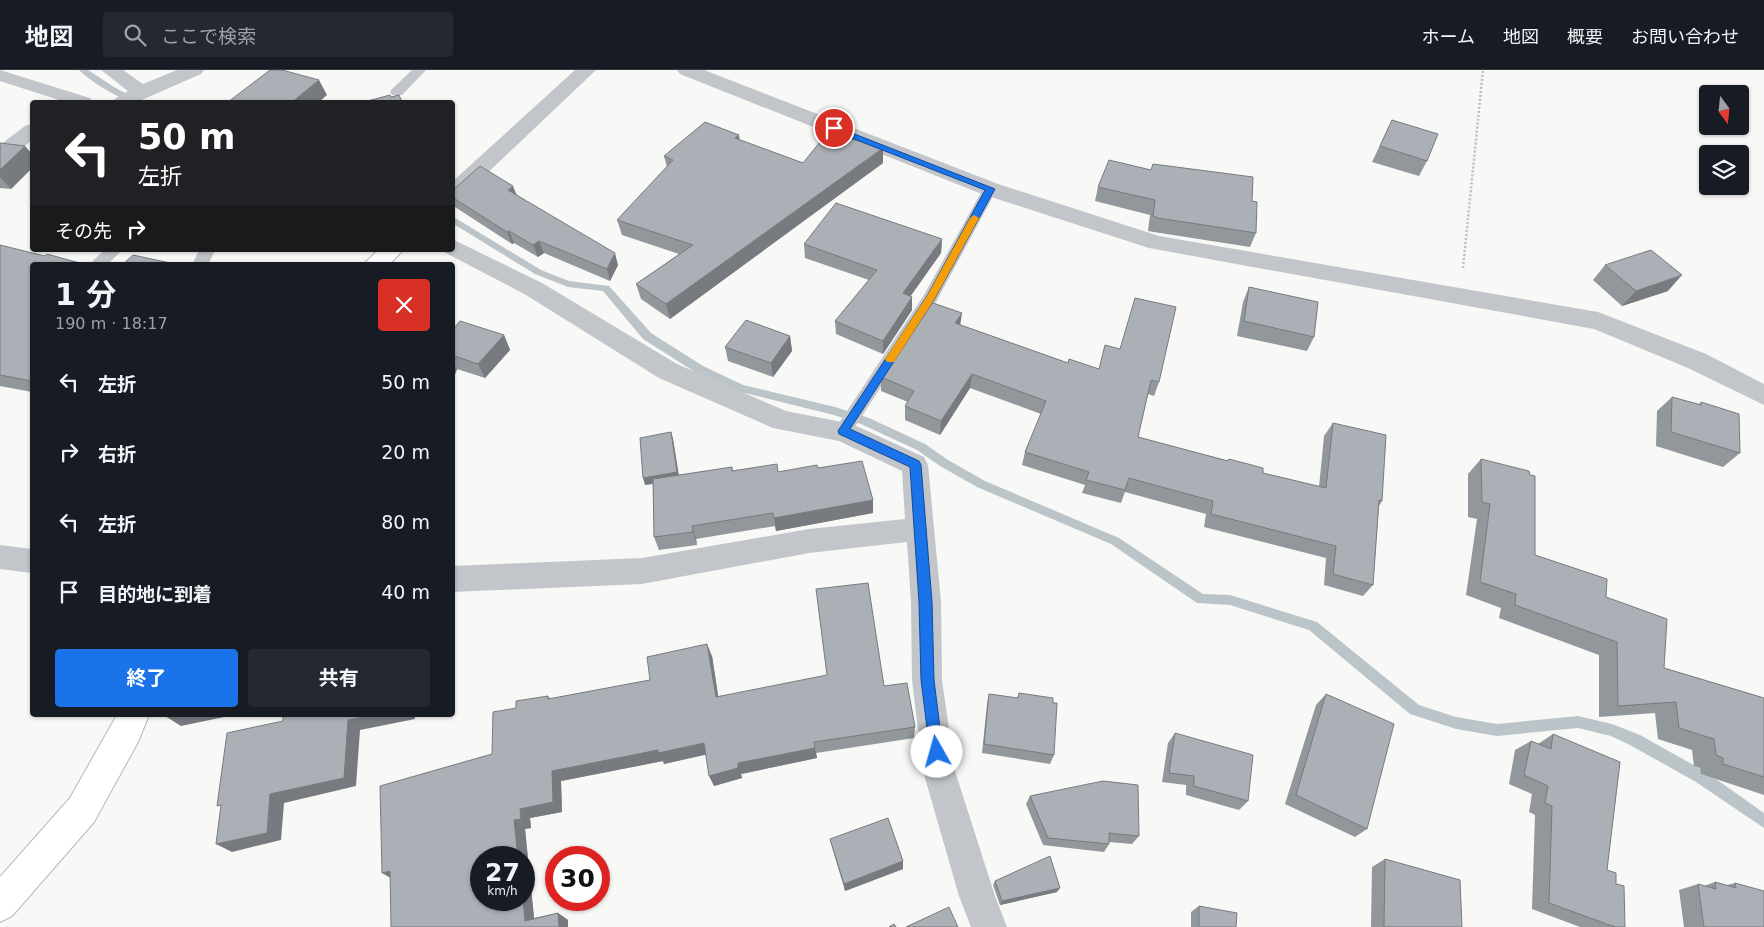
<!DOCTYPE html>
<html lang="ja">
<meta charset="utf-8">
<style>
body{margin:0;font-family:"DejaVu Sans","Noto Sans JP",sans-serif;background:#242831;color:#f1f3f6;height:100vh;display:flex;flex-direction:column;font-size:19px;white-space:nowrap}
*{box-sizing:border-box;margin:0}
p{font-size:16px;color:#9ea1a6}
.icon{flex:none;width:28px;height:28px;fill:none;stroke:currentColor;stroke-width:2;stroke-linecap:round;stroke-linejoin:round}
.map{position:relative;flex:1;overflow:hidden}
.drawer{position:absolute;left:30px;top:192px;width:425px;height:455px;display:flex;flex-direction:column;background:#171b24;border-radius:5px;box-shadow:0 1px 4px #0004}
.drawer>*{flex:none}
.hud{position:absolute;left:30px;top:30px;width:425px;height:152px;border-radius:5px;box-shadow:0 1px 4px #0004;background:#202124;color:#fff;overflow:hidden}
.needle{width:32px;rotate:165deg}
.controls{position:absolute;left:1699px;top:15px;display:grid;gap:10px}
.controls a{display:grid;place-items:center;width:50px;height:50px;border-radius:5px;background:#171b24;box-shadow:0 1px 4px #0004;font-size:25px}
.speed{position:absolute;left:470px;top:776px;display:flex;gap:10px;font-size:25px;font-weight:700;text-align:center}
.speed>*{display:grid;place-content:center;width:65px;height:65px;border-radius:50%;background:#171b24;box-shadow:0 1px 4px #0004;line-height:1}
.speed small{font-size:12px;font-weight:400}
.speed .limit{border:8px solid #d22;background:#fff;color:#111}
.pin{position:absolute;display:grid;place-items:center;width:42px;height:42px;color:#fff;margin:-21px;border:2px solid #fff;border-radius:50%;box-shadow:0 1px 5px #0007}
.me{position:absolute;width:55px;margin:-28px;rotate:353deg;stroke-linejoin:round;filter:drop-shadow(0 0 4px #0008)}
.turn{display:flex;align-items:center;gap:18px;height:105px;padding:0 25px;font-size:22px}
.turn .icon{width:65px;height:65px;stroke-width:2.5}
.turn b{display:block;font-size:35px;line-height:42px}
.then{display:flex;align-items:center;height:48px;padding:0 25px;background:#0003;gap:10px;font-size:19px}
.round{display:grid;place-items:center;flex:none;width:52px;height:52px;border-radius:5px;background:#242831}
.summary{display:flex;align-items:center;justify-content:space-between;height:85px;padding:0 25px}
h1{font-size:30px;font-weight:700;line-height:38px}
.cta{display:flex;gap:10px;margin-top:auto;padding:10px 25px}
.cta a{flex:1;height:58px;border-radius:5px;background:#1a73e8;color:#fff;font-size:20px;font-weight:700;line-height:58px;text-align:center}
.cta a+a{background:#242831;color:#f1f3f6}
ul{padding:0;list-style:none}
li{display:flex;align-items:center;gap:15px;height:70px;padding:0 25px}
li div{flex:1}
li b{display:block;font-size:19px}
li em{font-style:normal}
header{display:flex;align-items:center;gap:30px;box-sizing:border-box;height:70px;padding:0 25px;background:#171b24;border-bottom:1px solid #363941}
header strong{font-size:24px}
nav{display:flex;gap:28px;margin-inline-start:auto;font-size:18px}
.search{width:350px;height:45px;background:#242831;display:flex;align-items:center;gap:12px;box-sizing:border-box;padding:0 18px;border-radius:5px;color:#9ea1a6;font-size:19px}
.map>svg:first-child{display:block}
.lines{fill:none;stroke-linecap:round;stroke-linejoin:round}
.stream{fill:#bbc4c8;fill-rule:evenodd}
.secondary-casing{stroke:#b5b9bd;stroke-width:2}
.path{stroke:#bcbec0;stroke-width:2.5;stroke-dasharray:2 2;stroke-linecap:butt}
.lane{fill:#c2c5c9;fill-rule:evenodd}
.street{fill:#c2c5c9;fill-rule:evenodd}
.secondary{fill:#fff;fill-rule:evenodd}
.wall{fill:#92979c}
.shaded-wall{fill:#777b7f}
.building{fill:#aab0b5;stroke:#777b7f}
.route{fill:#1a73e8;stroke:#114b97}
.slow{fill:#f59e0b}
</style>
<header>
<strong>地図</strong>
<div class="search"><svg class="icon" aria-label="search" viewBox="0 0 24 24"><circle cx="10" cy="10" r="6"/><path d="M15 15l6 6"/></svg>ここで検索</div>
<nav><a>ホーム</a><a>地図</a><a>概要</a><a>お問い合わせ</a></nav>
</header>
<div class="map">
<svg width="1764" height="857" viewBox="0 0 1764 857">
<rect width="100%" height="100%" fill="#f8f8f6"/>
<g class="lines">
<!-- stream -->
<path class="stream" d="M 79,0 L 88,0 L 114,17 L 141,32 C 125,34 91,12 79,0 Z
M 452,146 L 541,200 L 569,211 L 609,216 L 651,263 L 703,296 L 743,315 L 835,337 L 869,348 L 925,374 L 948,390 L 985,411 L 1119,468 L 1203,524 L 1230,525 L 1317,552 L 1419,635 L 1456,647 L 1497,654 L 1578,646 L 1612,654 L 1640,665 L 1706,702 L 1764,743 L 1764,758 L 1696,712 L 1630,675 L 1611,666 L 1578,658 L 1497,666 L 1456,659 L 1410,644 L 1309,560 L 1230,535 L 1197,533 L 1111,474 L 977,417 L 940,396 L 917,380 L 861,354 L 834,345 L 741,322 L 695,302 L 643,269 L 603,221 L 568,217 L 535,204 L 452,153 Z"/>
<defs>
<path id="secondary" d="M 378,180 L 403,180 L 389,195 L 363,195 Z
M 117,645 L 149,645 L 138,672 L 94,752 L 12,846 L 0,852 L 0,807 L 70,728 Z"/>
</defs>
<!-- secondary casing -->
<use href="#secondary" class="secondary-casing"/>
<!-- path -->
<path class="path" d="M 1463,198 L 1483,0"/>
<!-- lane -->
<path class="lane" d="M 412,0 L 426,0 L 402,25 L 392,25 L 390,22 L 392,19 Z
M 990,114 L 995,116 L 997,119 L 936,232 L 849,366 L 843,368 L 837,366 L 834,361 L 837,356 L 924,225 L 983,119 L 985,116 Z
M 104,180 L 122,180 L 107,195 L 89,195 Z
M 199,180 L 215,180 L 208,195 L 192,195 Z"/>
<!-- street -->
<path class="street" d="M 0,0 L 90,28 L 93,32 L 65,32 L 0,11 Z
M 101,0 L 123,0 L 143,14 L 177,0 L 204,0 L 201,4 L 137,32 L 113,32 L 116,28 L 128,21 Z
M 575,0 L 596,0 L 460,129 L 452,131 L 452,112 Z
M 677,0 L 704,0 L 998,114 L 1159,166 L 1598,242 L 1706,284 L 1764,314 L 1764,335 L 1688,298 L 1594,259 L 1149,178 L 982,124 L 680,4 Z
M 32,54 L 32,70 L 7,91 L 0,93 L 0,75 L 25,56 Z
M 452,169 L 542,213 L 677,294 L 786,341 L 852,354 L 924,387 L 928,395 L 941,532 L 942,610 L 955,701 L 995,826 L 1007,857 L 971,857 L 959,826 L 923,701 L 912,610 L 911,532 L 907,472 L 809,483 L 642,514 L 452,522 L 452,496 L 642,488 L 809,459 L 905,449 L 902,401 L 839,371 L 773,358 L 659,308 L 526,225 L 444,182 L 442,180 L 452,180 Z
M 0,475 L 32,479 L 32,503 L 0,499 Z"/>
<!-- secondary -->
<use href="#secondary" class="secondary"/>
</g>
<!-- wall -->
<path class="wall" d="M 1392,50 L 1427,91 L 1419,106 L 1372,92 Z
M 740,70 L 803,93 L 883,93 L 670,249 L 641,229 L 636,214 L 679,184 L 622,165 L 617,150 L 667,97 L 664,86 Z
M 0,73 L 32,84 L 32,98 L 11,119 L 0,118 Z
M 1098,117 L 1252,131 L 1256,163 L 1250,177 L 1154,162 L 1148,161 L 1150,145 L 1095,131 Z
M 452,121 L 516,125 L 618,195 L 610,211 L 544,183 L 538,187 L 514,173 L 512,174 L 455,137 L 452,132 Z
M 942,169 L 941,183 L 910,226 L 912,240 L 883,284 L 836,264 L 835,251 L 869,210 L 805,188 L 804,174 Z
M 0,175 L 32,195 L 32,322 L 0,316 Z
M 1605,195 L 1668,221 L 1622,236 L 1593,210 Z
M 1249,217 L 1314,267 L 1307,281 L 1237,266 L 1243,232 Z
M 960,255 L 1068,293 L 1159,312 L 1154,326 L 1148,324 L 1138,367 L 1228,391 L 1229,389 L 1263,403 L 1319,417 L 1324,366 L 1333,353 L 1382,431 L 1379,436 L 1373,515 L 1363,526 L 1324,515 L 1326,488 L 1204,457 L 1206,444 L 1125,422 L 1121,433 L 1082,423 L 1085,415 L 1022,395 L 1025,382 L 1041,344 L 970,318 L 940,365 L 905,350 L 905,336 L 908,332 L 881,321 L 881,307 Z
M 452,256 L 504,265 L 510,280 L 485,308 L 457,299 L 452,312 Z
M 790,266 L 792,281 L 773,307 L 728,291 L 725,277 Z
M 1672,327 L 1699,334 L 1701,332 L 1740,383 L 1723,397 L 1656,376 L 1657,341 Z
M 671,362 L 673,369 L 679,405 L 732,397 L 733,401 L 778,402 L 818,398 L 873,443 L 776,461 L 775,456 L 696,469 L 697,475 L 659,480 L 654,467 L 653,414 L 645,415 Z
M 1481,389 L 1535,485 L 1606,527 L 1664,598 L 1764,628 L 1764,725 L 1701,704 L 1700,698 L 1694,696 L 1692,680 L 1658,669 L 1655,643 L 1599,647 L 1599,585 L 1499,548 L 1501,538 L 1466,525 L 1477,449 L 1468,447 L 1468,404 Z
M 712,586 L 718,626 L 884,616 L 915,657 L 914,668 L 816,683 L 817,688 L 741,704 L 742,708 L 714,716 L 706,684 L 664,694 L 663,691 L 561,711 L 562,742 L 530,748 L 531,758 L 525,759 L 534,848 L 558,843 L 568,850 L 568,857 L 391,857 L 492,684 L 516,638 L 548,626 L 550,629 L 650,610 Z
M 1019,623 L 1053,633 L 1054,685 L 1050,694 L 982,683 L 987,634 L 989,624 L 1017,628 Z
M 1326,624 L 1367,759 L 1355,767 L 1285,734 L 1316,635 Z
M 1175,663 L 1248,731 L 1239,740 L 1186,725 L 1186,715 L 1162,712 L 1168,673 Z
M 1553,664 L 1607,800 L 1616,814 L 1625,857 L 1580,857 L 1532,839 L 1535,745 L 1529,742 L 1532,724 L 1509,714 L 1515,680 L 1531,671 L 1538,674 Z
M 1030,726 L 1139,766 L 1132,774 L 1109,772 L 1109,774 L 1104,782 L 1043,775 L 1026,734 Z
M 830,769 L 903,791 L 903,799 L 845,821 L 832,777 Z
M 1385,789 L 1462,857 L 1371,857 L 1372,797 Z
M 995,811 L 1057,822 L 1000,835 L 993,815 Z
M 1715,812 L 1727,815 L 1735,813 L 1764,857 L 1684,857 L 1679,820 L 1698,814 L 1704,816 Z
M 1199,836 L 1236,857 L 1191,857 L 1191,842 Z"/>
<!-- shaded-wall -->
<path class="shaded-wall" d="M 319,10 L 327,25 L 319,32 L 292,32 Z
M 739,65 L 741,80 L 735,68 Z
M 25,76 L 32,84 L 32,98 L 11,119 L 0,107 L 0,100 Z
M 883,78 L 883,93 L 670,249 L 666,234 Z
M 513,116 L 518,128 L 508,120 Z
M 509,161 L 514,173 L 512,174 L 507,162 Z
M 942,169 L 941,183 L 903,237 L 903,223 Z
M 539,171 L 544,183 L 538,187 L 533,175 Z
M 615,183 L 618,195 L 610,211 L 607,199 Z
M 1682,205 L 1668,221 L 1622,236 L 1636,221 Z
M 912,227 L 912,240 L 883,284 L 883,271 Z
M 962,243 L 960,257 L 955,253 Z
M 504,265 L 510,280 L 485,308 L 478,294 Z
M 790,266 L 792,281 L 773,307 L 771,293 Z
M 452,291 L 457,299 L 452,312 Z
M 972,304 L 970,318 L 940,365 L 941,351 Z
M 671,362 L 673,369 L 679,409 L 645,415 L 643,408 Z
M 873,430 L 873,443 L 776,461 L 774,448 Z
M 692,456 L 696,469 L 697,475 L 693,462 Z
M 707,574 L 712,586 L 720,638 L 716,627 Z
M 168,645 L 229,645 L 229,646 L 181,656 L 165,646 Z
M 376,645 L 425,645 L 415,647 L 415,649 L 360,660 L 356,716 L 284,733 L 281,770 L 232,782 L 216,774 L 348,650 Z
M 704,673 L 709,684 L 664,694 L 663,691 L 561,711 L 562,742 L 530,748 L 531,758 L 525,759 L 535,857 L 525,851 L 523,830 L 524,830 L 524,788 L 518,788 L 514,750 L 520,739 L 552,701 L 658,680 Z
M 815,678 L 817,688 L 741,704 L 742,708 L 714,716 L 709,706 L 738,693 Z
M 903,791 L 903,799 L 845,821 L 844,814 Z
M 390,801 L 396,811 L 382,803 Z
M 1060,818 L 1057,822 L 1000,835 L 1002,831 Z
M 558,843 L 568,850 L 568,857 L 559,857 Z"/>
<!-- building -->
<path class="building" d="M 270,0 L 282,0 L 319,10 L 292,32 L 228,32 Z
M 390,25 L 391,27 L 399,25 L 402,32 L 364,32 Z
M 1392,50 L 1438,64 L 1427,91 L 1380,76 Z
M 705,52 L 739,65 L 735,68 L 803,93 L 828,62 L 883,78 L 666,234 L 636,214 L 693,175 L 617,150 L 673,90 L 664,86 Z
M 0,73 L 25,76 L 0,100 Z
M 1109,90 L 1151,100 L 1153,94 L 1253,107 L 1252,131 L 1257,132 L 1256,163 L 1158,148 L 1153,146 L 1155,130 L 1098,117 Z
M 480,96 L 513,116 L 508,120 L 615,183 L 607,199 L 539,171 L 533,175 L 509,161 L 507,162 L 452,127 L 452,121 Z
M 836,133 L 942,169 L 903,223 L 912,227 L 883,271 L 835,251 L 877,200 L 804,174 Z
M 0,175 L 45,186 L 47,184 L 87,195 L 32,195 L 32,311 L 0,305 Z
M 1651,180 L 1682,205 L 1636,221 L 1605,195 Z
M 133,185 L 175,194 L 174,195 L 122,195 Z
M 1249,217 L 1318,232 L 1314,267 L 1244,251 Z
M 1135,228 L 1176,237 L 1159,312 L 1151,310 L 1138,367 L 1228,391 L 1229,389 L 1263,398 L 1263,403 L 1326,418 L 1333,353 L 1386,365 L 1382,431 L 1379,430 L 1373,515 L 1333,504 L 1336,476 L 1211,444 L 1213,431 L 1129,408 L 1125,420 L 1086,410 L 1089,402 L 1025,382 L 1046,331 L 972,304 L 941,351 L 905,336 L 914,321 L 881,307 L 930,232 L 962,243 L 955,253 L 1068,293 L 1069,289 L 1099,299 L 1105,275 L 1120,279 Z
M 746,250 L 790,266 L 771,293 L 725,277 Z
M 460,251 L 504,265 L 478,294 L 452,285 L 452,256 L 455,257 Z
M 1672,327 L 1701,335 L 1701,332 L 1739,344 L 1740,383 L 1671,362 Z
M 671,362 L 677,402 L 643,408 L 640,368 Z
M 1481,389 L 1529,401 L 1530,405 L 1535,406 L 1535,485 L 1607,509 L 1606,527 L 1667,549 L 1664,598 L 1764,628 L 1764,707 L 1723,694 L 1723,688 L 1716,685 L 1714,669 L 1679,658 L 1676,632 L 1618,636 L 1617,572 L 1515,535 L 1516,524 L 1480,512 L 1490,434 L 1482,432 Z
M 862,391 L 873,430 L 774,448 L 773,443 L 692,456 L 693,462 L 654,467 L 653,409 L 732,397 L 732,401 L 777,394 L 778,402 L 817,395 L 818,398 Z
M 868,513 L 884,616 L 907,613 L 915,657 L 814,672 L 815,678 L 738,693 L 738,698 L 709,706 L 704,673 L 658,683 L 658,680 L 552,701 L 553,732 L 520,739 L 521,749 L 514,750 L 518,788 L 481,788 L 481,830 L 523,830 L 525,851 L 558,843 L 559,857 L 391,857 L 390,801 L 382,803 L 380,716 L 492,684 L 493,642 L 516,638 L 516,631 L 548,626 L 548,629 L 650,610 L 647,587 L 707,574 L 716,627 L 827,605 L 816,519 Z
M 1019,623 L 1053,628 L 1053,633 L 1057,633 L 1054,685 L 984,674 L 989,624 L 1018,628 Z
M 1326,624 L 1394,654 L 1367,759 L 1296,725 Z
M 283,645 L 376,645 L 348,650 L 344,708 L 270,724 L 267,763 L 216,774 L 221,735 L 217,736 L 227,663 L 283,651 Z
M 1175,663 L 1253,685 L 1248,731 L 1194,716 L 1194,706 L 1169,703 Z
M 1553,664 L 1620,692 L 1607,800 L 1616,803 L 1616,814 L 1624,816 L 1625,857 L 1615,857 L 1549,833 L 1552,736 L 1545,733 L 1548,716 L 1524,705 L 1531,671 L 1551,679 Z
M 1103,711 L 1138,715 L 1139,766 L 1109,763 L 1109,774 L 1048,768 L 1030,726 Z
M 888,748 L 903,791 L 844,814 L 830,769 Z
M 1050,786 L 1060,818 L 1002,831 L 995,811 Z
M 1385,789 L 1460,810 L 1462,857 L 1384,857 Z
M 1715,812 L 1736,818 L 1735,813 L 1764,821 L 1764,857 L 1704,857 L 1698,814 L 1716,819 Z
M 1199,836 L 1237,843 L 1236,857 L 1199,857 Z
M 949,837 L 958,857 L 906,857 Z
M 894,854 L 896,857 L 889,857 Z"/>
<!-- route -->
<path class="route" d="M 834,56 L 995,119 L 934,230 L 850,359 L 919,391 L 921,395 L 932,532 L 934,610 L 943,682 L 941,687 L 937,689 L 932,687 L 930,682 L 921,610 L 919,532 L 910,397 L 839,364 L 838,361 L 927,226 L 985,120 L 831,60 L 831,57 Z"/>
<!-- slow -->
<path class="slow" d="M 974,145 L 979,148 L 934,230 L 894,292 L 887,292 L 885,289 L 927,226 L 970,148 Z"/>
</svg>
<div class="controls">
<a><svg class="needle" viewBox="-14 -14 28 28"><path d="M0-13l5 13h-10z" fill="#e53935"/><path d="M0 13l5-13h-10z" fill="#9ea1a6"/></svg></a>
<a><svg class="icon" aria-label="layers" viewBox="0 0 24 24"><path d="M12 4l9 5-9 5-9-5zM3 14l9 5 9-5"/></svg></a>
</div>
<div class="speed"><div>27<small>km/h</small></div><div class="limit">30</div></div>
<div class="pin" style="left:834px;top:58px;background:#d93025"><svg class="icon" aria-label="arrive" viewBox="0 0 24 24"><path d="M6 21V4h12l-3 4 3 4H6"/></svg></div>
<svg class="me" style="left:937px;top:682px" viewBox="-20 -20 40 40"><circle r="19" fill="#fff"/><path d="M0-13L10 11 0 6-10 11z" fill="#1a73e8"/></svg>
<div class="hud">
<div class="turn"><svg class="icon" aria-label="left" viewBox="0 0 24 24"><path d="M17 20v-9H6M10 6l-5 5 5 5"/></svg><div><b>50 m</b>左折</div></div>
<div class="then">その先<svg class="icon" aria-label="right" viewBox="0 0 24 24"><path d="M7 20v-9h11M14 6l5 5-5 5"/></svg></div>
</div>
<section class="drawer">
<div class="summary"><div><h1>1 分</h1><p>190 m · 18:17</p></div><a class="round" style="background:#d93025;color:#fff"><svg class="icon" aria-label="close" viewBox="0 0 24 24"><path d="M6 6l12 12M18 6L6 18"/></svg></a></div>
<ul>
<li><svg class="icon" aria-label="left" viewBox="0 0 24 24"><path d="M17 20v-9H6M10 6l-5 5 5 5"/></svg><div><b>左折</b></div><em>50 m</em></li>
<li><svg class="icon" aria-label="right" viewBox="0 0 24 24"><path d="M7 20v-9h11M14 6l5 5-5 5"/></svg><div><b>右折</b></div><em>20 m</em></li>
<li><svg class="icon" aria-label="left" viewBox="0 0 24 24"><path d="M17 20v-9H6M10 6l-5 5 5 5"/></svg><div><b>左折</b></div><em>80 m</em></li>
<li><svg class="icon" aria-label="arrive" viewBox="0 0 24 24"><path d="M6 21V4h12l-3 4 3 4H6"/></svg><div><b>目的地に到着</b></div><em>40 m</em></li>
</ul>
<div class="cta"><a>終了</a><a>共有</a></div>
</section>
</div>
